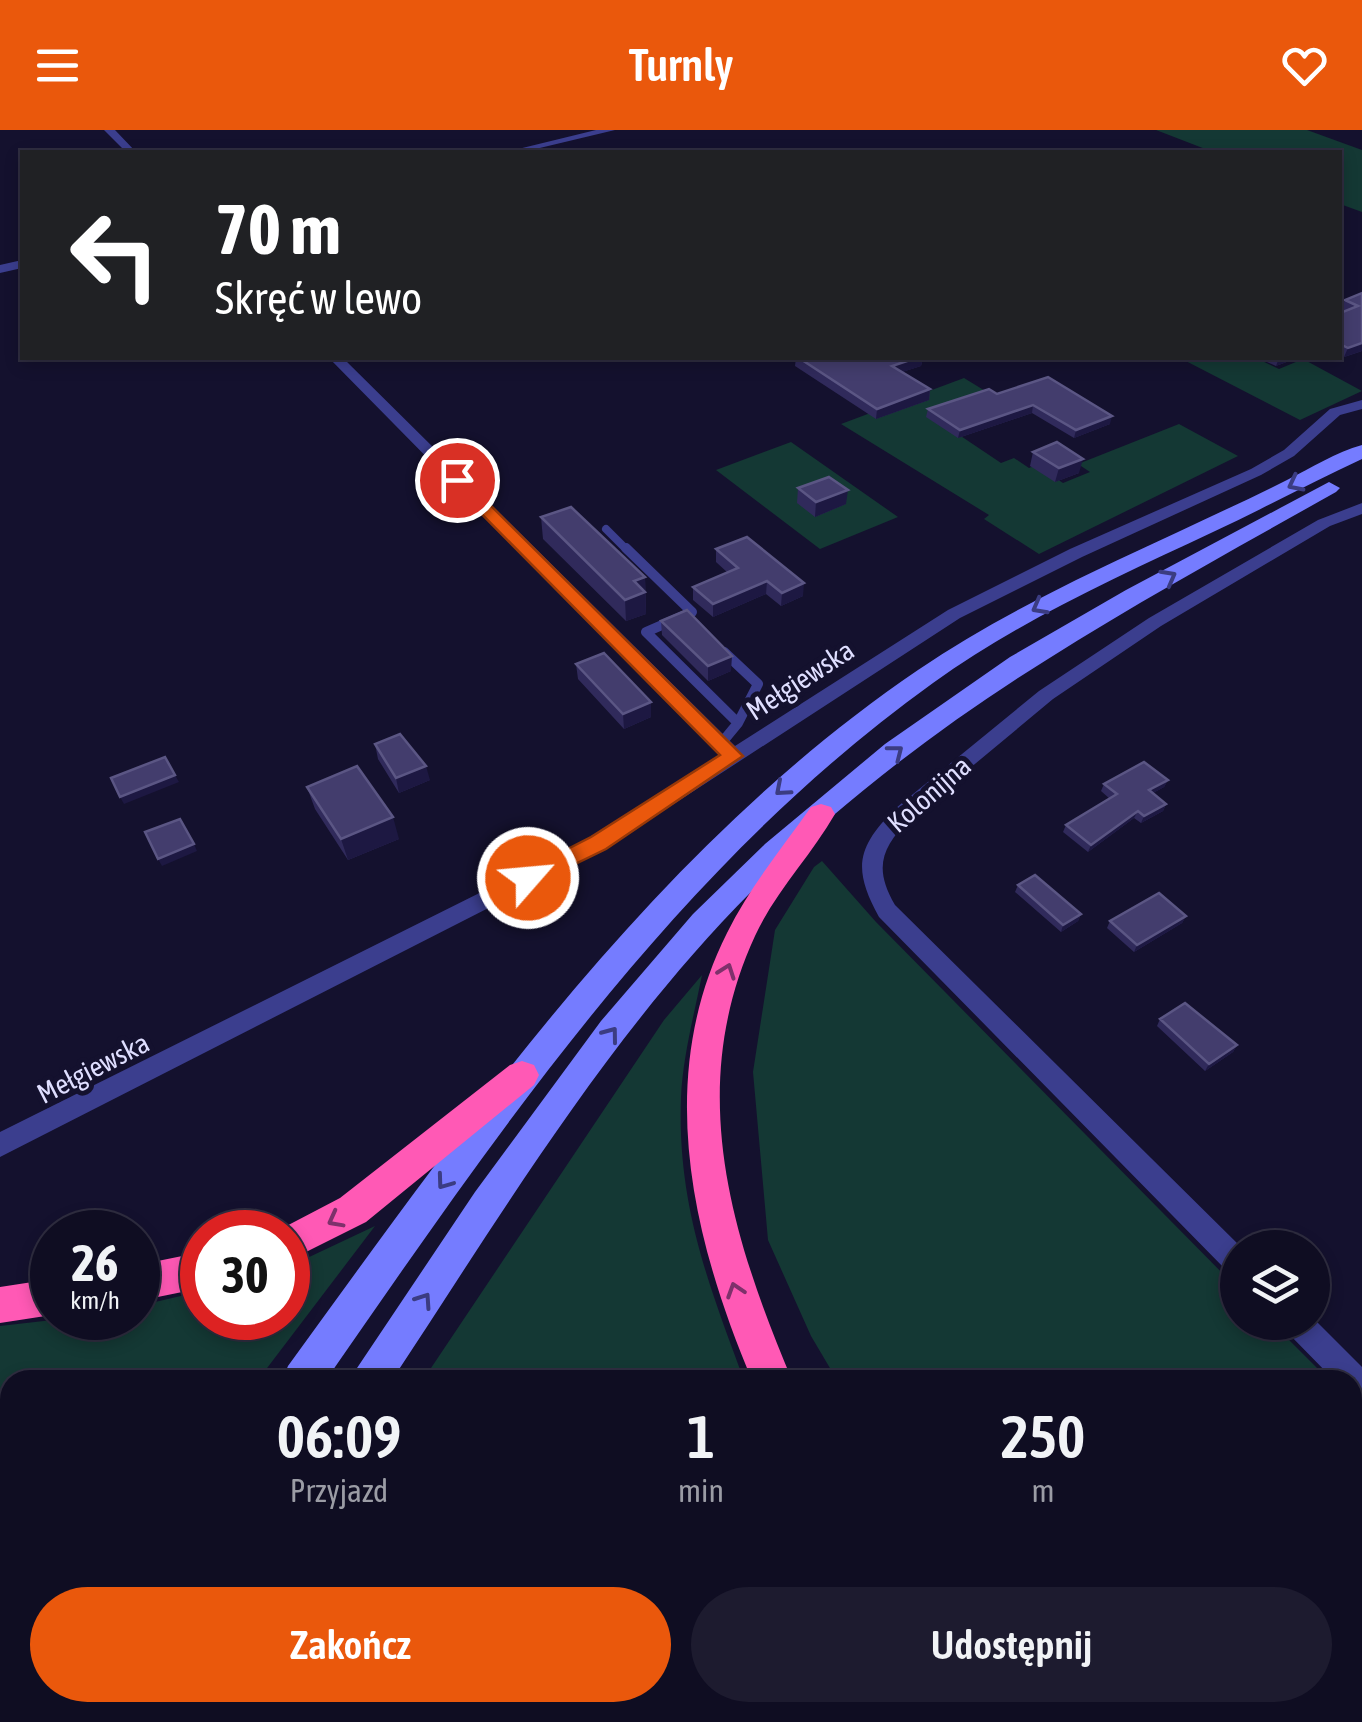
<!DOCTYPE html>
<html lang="pl">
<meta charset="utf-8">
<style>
body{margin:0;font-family:"Asap Condensed",sans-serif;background:#1d1b2f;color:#f1f3f6;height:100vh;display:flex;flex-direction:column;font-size:38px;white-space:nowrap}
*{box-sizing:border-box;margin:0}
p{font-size:32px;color:#9b9ca5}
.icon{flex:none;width:55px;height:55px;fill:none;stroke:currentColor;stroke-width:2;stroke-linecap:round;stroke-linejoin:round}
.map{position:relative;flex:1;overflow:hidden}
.details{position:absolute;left:0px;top:1240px;width:1362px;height:352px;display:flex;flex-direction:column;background:#0f0d22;border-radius:30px 30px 0 0;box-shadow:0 5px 15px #0003,0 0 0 2px #2f2d40}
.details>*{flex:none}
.top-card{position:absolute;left:20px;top:20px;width:1322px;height:210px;border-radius:0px;box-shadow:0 5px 15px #0003,0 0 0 2px #2f2d40;background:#202124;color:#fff;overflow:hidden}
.tools{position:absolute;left:1220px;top:1100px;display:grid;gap:20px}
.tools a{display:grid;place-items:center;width:110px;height:110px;border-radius:50%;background:#0f0d22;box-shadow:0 5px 15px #0003,0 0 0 2px #2f2d40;font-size:50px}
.speed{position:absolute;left:30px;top:1080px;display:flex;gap:20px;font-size:50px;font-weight:700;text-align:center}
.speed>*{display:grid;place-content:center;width:130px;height:130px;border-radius:50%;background:#0f0d22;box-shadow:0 5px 15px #0003,0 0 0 2px #2f2d40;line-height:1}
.speed small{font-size:25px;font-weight:400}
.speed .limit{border:15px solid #d22;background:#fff;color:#111}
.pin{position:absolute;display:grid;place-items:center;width:85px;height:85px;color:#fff;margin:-42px;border:5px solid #fff;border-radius:50%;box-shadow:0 2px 10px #0007}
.me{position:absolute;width:110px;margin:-55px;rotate:63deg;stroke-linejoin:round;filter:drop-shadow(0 0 8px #0008)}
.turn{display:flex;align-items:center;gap:35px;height:210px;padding:0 30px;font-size:45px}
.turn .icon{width:130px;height:130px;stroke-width:2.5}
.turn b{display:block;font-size:70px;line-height:85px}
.eta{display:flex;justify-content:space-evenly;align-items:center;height:170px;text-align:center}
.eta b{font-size:60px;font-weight:600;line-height:70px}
.primary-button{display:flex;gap:20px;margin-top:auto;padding:20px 30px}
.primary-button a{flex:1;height:115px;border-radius:60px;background:#ea580c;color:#fff;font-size:40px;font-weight:600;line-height:115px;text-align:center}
.primary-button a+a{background:#1d1b2f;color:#f1f3f6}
header{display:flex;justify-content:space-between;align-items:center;height:130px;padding:0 30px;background:#ea580c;color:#fff;font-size:45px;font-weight:600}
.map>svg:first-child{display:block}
.green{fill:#143834}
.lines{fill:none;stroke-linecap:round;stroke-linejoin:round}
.lane-far1{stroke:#3b3e8e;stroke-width:8}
.lane{stroke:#3b3e8e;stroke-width:10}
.street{fill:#3b3e8e;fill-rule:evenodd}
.secondary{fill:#757cff;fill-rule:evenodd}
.highway{fill:#ff59b5;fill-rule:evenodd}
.wall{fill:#302a5b}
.shaded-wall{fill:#1d1842}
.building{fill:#433d6d;stroke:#5b5684;stroke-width:2.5}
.oneway{stroke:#3b3c82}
.oneway2{stroke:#7e316b}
.route{fill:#ea580c;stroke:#983908;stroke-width:2.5}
.labels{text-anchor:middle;stroke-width:10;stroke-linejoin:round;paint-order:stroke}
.street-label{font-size:28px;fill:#dfdeff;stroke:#14112e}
</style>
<header><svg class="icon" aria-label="menu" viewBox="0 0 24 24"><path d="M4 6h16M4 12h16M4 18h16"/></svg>Turnly<svg class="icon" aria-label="heart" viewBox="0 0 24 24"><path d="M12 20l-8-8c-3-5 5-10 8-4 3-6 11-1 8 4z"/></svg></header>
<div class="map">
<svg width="1362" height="1592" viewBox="0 0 1362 1592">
<rect width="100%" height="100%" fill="#14112e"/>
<!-- green -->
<path class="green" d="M 1156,0 L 1307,0 L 1362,20 L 1362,82 L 1340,74 L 1340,22 L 1213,22 Z
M 1180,228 L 1256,228 L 1279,239 L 1303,229 L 1362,261 L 1300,290 Z
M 964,248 L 1000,270 L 931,286 L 1001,333 L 1014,328 L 1029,338 L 1036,335 L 1063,353 L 1090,342 L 1078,334 L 1179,294 L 1238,326 L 1039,424 L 984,389 L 989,385 L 841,294 Z
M 791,312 L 898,387 L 820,419 L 716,340 Z
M 822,731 L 876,792 L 1237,1158 L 1238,1192 L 1272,1193 L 1329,1250 L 837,1250 L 811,1206 L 768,1110 L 753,942 L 775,800 L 814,737 Z
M 702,845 C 694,885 683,926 681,967 C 677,1074 708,1153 744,1250 L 423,1250 L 664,890 Z
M 375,1096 L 258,1250 L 10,1250 L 10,1325 L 0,1315 L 0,1196 L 70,1188 L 138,1188 L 138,1176 L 202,1161 L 202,1188 L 288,1188 L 288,1137 Z
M 1353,1274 L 1362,1283 L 1362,1592 L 1042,1592 L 1037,1583 L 1352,1582 Z
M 214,1582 L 798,1582 L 803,1592 L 206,1592 Z"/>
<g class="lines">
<!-- lane-far1 -->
<path class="lane-far1" d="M 606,399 L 628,421"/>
<!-- lane -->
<path class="lane" d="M 626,418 L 692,482 L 646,502 L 738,593
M 719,616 L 738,593 L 758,554 L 724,522"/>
<!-- street -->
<path class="street" d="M 104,0 L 115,0 L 136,22 L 126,22 Z
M 596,0 L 615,0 L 523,22 L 506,22 Z
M 22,130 L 22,138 L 0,143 L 0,135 Z
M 329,228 L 343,228 L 735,616 L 948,480 L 1070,419 L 1251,339 L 1284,320 L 1330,279 L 1362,270 L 1362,279 L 1340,285 L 1294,326 L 1261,345 L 1082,427 L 960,488 L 606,718 L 0,1027 L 0,1002 L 590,708 L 720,625 Z
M 1362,373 L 1362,384 L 1330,396 L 1161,496 L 1053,569 L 910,688 C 882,718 873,737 895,775 L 1242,1118 L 1238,1118 L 1238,1146 L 1228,1142 L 879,787 C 852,738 857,717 896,678 L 1039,561 L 1149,488 L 1318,390 Z
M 1312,1187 L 1362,1237 L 1362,1273 L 1352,1269 L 1352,1250 L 1334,1250 L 1287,1202 L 1283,1192 L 1312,1192 Z"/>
<!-- secondary -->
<path class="secondary" d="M 1362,315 L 1362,329 C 1312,352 1263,379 1213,402 C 1117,447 1019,491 933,553 C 678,736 503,995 326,1250 L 282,1250 L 288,1236 C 472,983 655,719 918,540 C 999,485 1089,443 1178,402 C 1214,385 1251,368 1287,350 C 1311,338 1336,322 1362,315 Z
M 1329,352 L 1340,358 L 1336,362 C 1121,483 927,585 751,762 C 608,906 503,1082 392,1250 L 349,1250 L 475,1062 L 601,891 L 693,784 L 765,714 L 885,614 L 1010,527 L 1126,460 Z
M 37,1582 L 86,1582 L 82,1592 L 33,1592 Z
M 117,1582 L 165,1582 L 161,1592 L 113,1592 Z"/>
<!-- highway -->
<path class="highway" d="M 821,674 L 831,677 L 835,684 C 811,726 775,762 755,806 C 685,958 731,1105 792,1250 L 752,1250 C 692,1108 654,948 727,803 C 749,758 782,718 811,677 Z
M 522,931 L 534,935 L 539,945 L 534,955 L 366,1092 L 288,1131 L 288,1102 L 275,1102 L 340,1068 L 510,935 Z
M 202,1122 L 202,1158 L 138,1171 L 138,1135 Z
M 52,1149 L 52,1185 L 0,1193 L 0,1157 Z
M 0,1359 L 10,1363 L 10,1433 L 0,1429 Z
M 10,1485 L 10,1575 L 0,1579 L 0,1489 Z
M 810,1582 L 856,1582 L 859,1592 L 813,1592 Z
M 936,1582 L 983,1582 L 987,1592 L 940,1592 Z"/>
</g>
<!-- wall -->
<path class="wall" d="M 1362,163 L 1362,221 L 1344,227 L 1340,225 L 1340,183 L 1346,181 L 1341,179 L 1345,170 Z
M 796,228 L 923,228 L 921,236 L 902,242 L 930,259 L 929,270 L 876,289 L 795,236 Z
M 1258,228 L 1297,228 L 1276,236 Z
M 997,264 L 1110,294 L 1074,308 L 1032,283 L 958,308 L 926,287 L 928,279 Z
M 1033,322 L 1079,343 L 1055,352 L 1030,336 Z
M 798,358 L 846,374 L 815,387 L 797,373 Z
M 541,387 L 645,447 L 646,484 L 626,491 L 543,409 Z
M 716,419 L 803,466 L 781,476 L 766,464 L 713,487 L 693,470 L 693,457 L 728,443 L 716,432 Z
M 661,491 L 731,541 L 708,551 L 662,505 Z
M 576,534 L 651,587 L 624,599 L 578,549 Z
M 375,614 L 430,650 L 399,663 L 378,629 Z
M 1168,650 L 1164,657 L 1153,663 L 1166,674 L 1163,681 L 1141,693 L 1134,688 L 1088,722 L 1063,702 L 1066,695 L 1110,669 L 1101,661 L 1104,654 Z
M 307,657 L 399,709 L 348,730 L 315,679 Z
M 1018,755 L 1081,784 L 1078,791 L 1061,802 L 1015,762 Z
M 1186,786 L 1182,793 L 1134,822 L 1107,798 L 1110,791 Z
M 1160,889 L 1237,915 L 1233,922 L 1205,941 L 1157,896 Z"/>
<!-- shaded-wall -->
<path class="shaded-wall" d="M 1362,213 L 1362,221 L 1344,227 L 1348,218 Z
M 916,228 L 923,228 L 921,236 L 890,246 L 892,236 Z
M 1279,228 L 1297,228 L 1276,236 Z
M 930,259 L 929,270 L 876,289 L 877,279 Z
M 1033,275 L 1032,283 L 958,308 L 960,300 Z
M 1112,286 L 1110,294 L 1074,308 L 1076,300 Z
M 1083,329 L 1079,343 L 1055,352 L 1059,338 Z
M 848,360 L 846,374 L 815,387 L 816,372 Z
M 645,447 L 646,484 L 626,491 L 625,470 L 634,451 Z
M 767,451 L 766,464 L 713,487 L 713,474 Z
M 804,453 L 803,466 L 781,476 L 782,463 Z
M 732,526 L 731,541 L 708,551 L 708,536 Z
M 651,572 L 651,587 L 624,599 L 623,584 Z
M 426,636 L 430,650 L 399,663 L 396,648 Z
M 175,645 L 179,652 L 124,674 L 120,667 Z
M 1168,650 L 1164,657 L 1146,667 L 1149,660 Z
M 1166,674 L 1163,681 L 1141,693 L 1144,686 Z
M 1138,681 L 1134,688 L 1088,722 L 1091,715 Z
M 393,687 L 399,709 L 348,730 L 341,709 Z
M 194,714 L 197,721 L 162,736 L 158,729 Z
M 1081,784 L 1078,791 L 1061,802 L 1063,795 Z
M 1186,786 L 1182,793 L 1134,822 L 1137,815 Z
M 1237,915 L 1233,922 L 1205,941 L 1209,934 Z"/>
<!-- building -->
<path class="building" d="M 1362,163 L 1362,213 L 1348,218 L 1340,214 L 1340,183 L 1358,176 L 1345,170 Z
M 799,228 L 916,228 L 892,236 L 930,259 L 877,279 Z
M 1048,247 L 1112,286 L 1076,300 L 1033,275 L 960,300 L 928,279 L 989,259 L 997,264 Z
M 1057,312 L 1083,329 L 1059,338 L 1033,322 Z
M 829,347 L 848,360 L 816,372 L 798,358 Z
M 571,377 L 645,447 L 634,451 L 645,462 L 625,470 L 541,387 Z
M 747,407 L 804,453 L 782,463 L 767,451 L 713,474 L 693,457 L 738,438 L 716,419 Z
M 687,480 L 732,526 L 708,536 L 661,491 Z
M 604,523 L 651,572 L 623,584 L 576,534 Z
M 400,604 L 426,636 L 396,648 L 375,614 Z
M 165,627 L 175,645 L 120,667 L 111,648 Z
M 1144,632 L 1168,650 L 1149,660 L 1166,674 L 1144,686 L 1138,681 L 1091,715 L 1066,695 L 1117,664 L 1104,654 Z
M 357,636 L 393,687 L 341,709 L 307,657 Z
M 180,689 L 194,714 L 158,729 L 145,702 Z
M 1035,745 L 1081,784 L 1063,795 L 1018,755 Z
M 1159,763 L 1186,786 L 1137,815 L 1110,791 Z
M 1185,873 L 1237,915 L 1209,934 L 1160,889 Z"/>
<!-- one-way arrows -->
<defs><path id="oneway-chevron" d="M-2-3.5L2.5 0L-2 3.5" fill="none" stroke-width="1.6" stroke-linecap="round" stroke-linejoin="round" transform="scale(2.5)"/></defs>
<g class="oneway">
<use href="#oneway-chevron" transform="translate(1295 354) rotate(153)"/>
<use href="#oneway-chevron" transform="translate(1169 447) rotate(-29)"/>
<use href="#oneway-chevron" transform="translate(1039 477) rotate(151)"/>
<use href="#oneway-chevron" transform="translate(896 622) rotate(-38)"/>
<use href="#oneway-chevron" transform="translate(782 659) rotate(139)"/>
<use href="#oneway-chevron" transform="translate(611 904) rotate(-53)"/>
<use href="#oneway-chevron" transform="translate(444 1052) rotate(126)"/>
<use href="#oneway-chevron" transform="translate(424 1170) rotate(-56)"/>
</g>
<g class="oneway2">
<use href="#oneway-chevron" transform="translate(727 841) rotate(-70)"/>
<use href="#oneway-chevron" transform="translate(335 1090) rotate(152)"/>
<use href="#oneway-chevron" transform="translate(735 1160) rotate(-108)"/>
</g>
<!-- route -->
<path class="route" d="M 451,347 L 462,347 L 743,626 L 606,719 L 528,757 L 517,748 L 521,743 L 591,707 L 720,625 L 451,353 Z"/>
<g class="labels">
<!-- street labels -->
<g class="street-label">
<text transform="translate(800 550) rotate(-33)" y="10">Mełgiewska</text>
<text transform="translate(929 664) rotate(-41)" y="10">Kolonijna</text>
<text transform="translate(93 938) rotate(-27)" y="10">Mełgiewska</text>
</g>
</g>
</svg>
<div class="tools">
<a><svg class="icon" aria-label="layers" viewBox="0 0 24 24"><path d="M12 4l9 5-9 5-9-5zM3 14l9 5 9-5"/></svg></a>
</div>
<div class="speed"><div>26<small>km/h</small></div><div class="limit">30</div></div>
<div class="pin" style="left:457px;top:350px;background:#d93025"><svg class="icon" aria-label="arrive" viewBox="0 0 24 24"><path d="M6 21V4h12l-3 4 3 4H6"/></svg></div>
<svg class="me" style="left:528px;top:748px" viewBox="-20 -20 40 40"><circle r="17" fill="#ea580c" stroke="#fff" stroke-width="3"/><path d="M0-11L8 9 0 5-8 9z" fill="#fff"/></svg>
<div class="top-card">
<div class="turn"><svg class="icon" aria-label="left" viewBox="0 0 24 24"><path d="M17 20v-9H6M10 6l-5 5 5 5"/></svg><div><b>70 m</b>Skręć w lewo</div></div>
</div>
<section class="details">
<div class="eta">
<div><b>06:09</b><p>Przyjazd</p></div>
<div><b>1</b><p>min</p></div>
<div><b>250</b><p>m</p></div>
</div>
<div class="primary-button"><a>Zakończ</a><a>Udostępnij</a></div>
</section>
</div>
